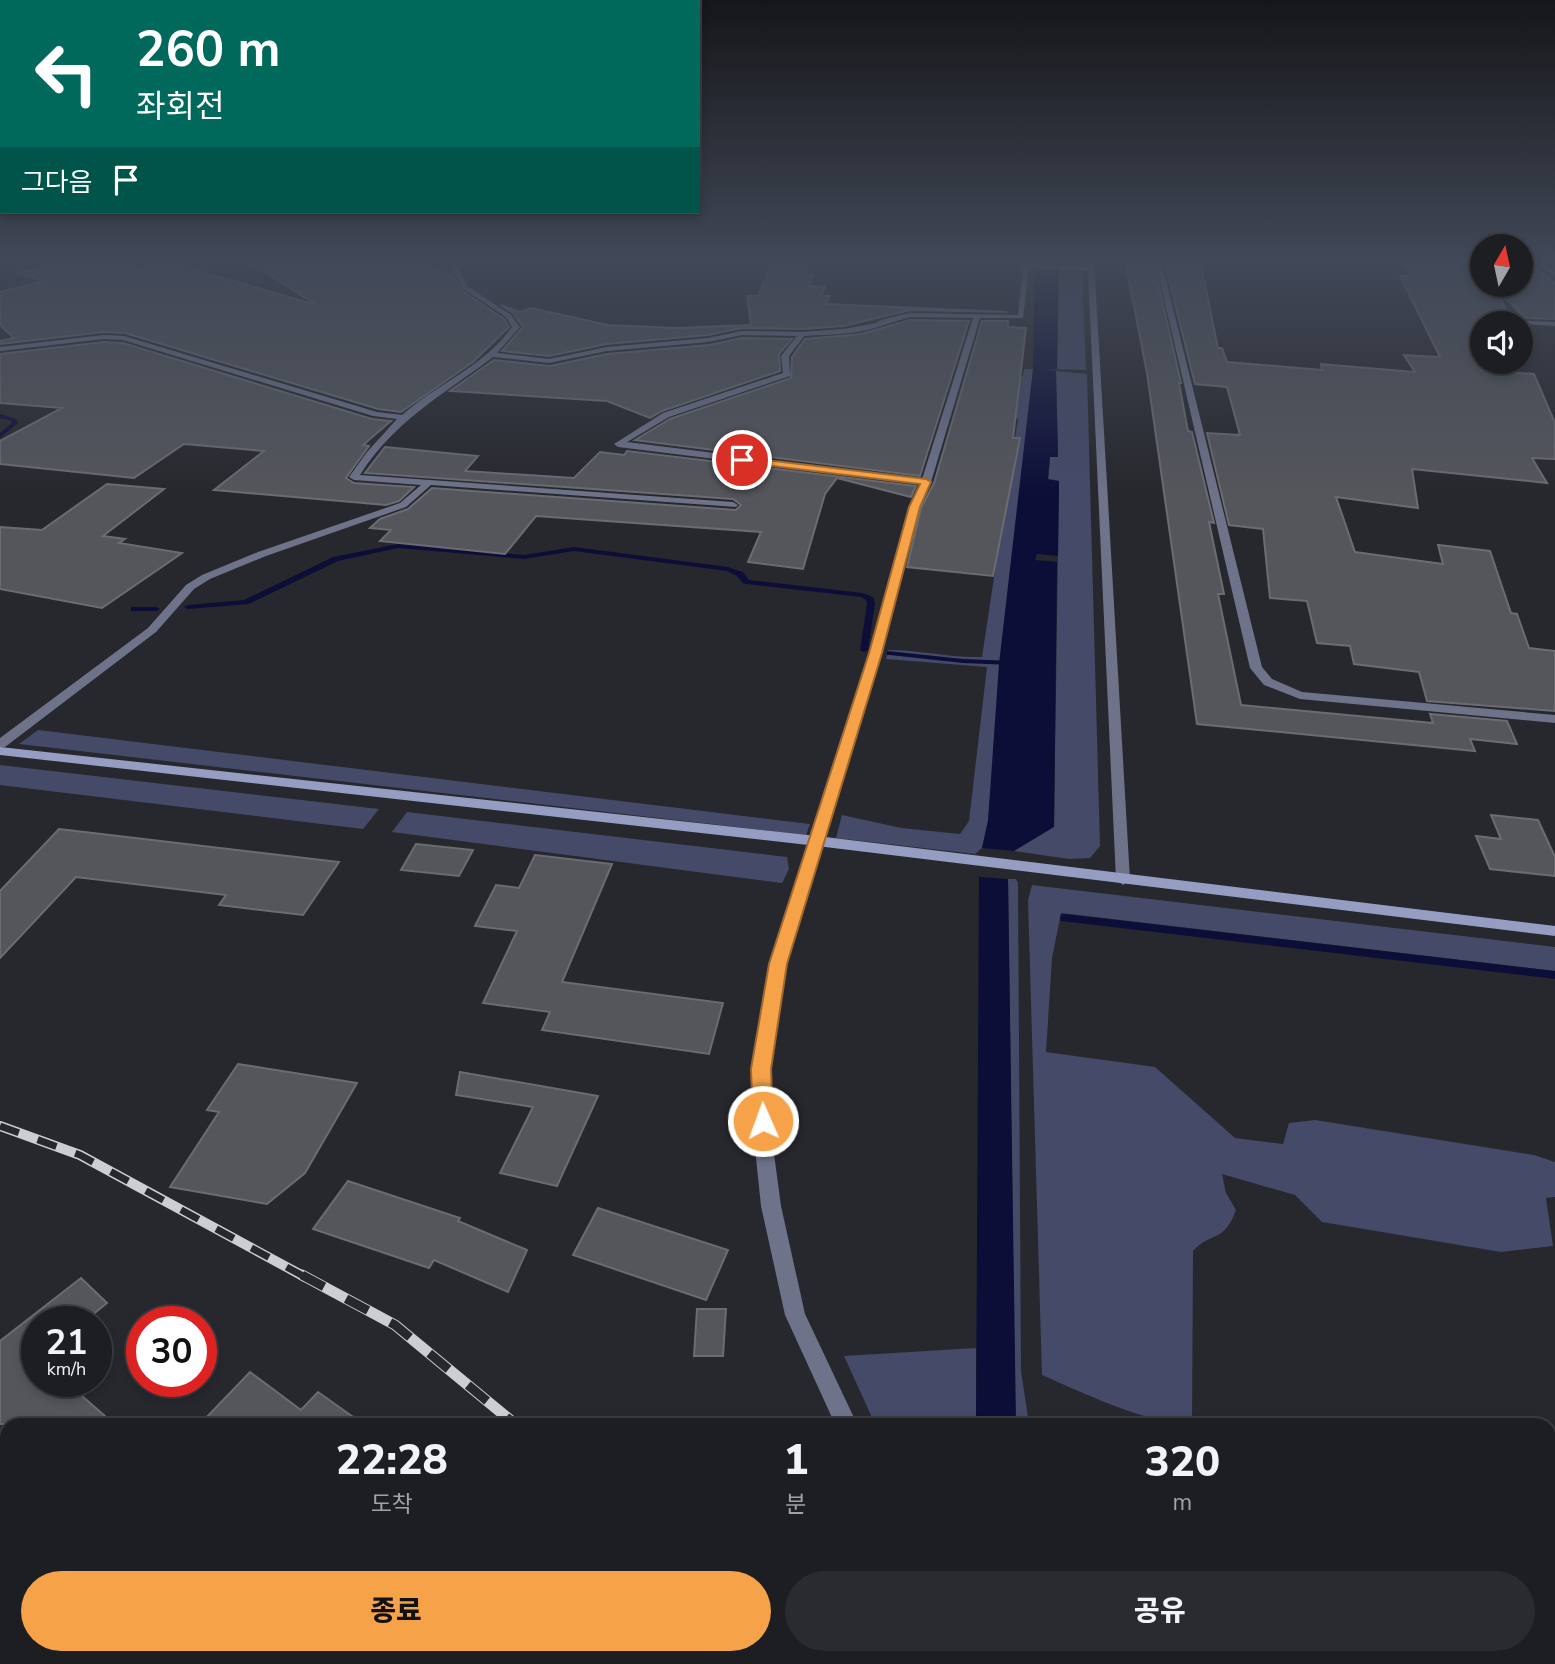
<!DOCTYPE html>
<html lang="ko">
<meta charset="utf-8">
<style>
body{margin:0;font-family:"Nunito Sans","Noto Sans KR",sans-serif;background:#2a2b2f;color:#f1f3f6;height:100vh;display:flex;flex-direction:column;font-size:26px;white-space:nowrap}
*{box-sizing:border-box;margin:0}
p{font-size:23px;color:#a0a2a5}
.icon{flex:none;width:38px;height:38px;fill:none;stroke:currentColor;stroke-width:2;stroke-linecap:round;stroke-linejoin:round}
.map{position:relative;flex:1;overflow:hidden}
.details{position:absolute;left:0px;top:1418px;width:1556px;height:247px;display:flex;flex-direction:column;background:#1d1e22;border-radius:21px 21px 0 0;box-shadow:0 4px 10px #0003,0 0 0 2px #3b3c40}
.details>*{flex:none}
.top-card{position:absolute;left:0px;top:0px;width:700px;height:214px;box-shadow:0 4px 10px #0003,0 0 0 2px #3b3c40;background:#00695c;color:#fff;overflow:hidden}
.needle{width:46px;rotate:9deg}
.controls{position:absolute;left:1470px;top:234px;display:grid;gap:14px}
.controls a{display:grid;place-items:center;width:63px;height:63px;border-radius:50%;background:#1d1e22;box-shadow:0 4px 10px #0003,0 0 0 2px #3b3c40;font-size:35px}
.speed{position:absolute;left:21px;top:1306px;display:flex;gap:14px;font-size:35px;font-weight:700;text-align:center}
.speed>*{display:grid;place-content:center;width:91px;height:91px;border-radius:50%;background:#1d1e22;box-shadow:0 4px 10px #0003,0 0 0 2px #3b3c40;line-height:1}
.speed small{font-size:18px;font-weight:400}
.speed .limit{border:10px solid #d22;background:#fff;color:#111}
.pin{position:absolute;display:grid;place-items:center;width:60px;height:60px;color:#fff;margin:-30px;border:4px solid #fff;border-radius:50%;box-shadow:0 2px 7px #0007}
.me{position:absolute;width:77px;margin:-38px;rotate:358deg;stroke-linejoin:round;filter:drop-shadow(0 0 5px #0008)}
.turn{display:flex;align-items:center;gap:24px;height:147px;padding:0 21px;font-size:32px}
.turn .icon{width:91px;height:91px;stroke-width:2.5}
.turn b{display:block;font-size:49px;line-height:60px}
.then{display:flex;align-items:center;height:66px;padding:0 21px;background:#0003;gap:14px;font-size:26px}
.eta{display:flex;justify-content:space-evenly;align-items:center;height:119px;text-align:center}
.eta b{font-size:42px;font-weight:800;line-height:49px}
.cta{display:flex;gap:14px;margin-top:auto;padding:14px 21px}
.cta a{flex:1;height:80px;border-radius:42px;background:#f6a248;color:#111;font-size:28px;font-weight:800;line-height:80px;text-align:center}
.cta a+a{background:#2a2b2f;color:#f1f3f6}
.map>svg:first-child{display:block}
.green{fill:#444a68}
.water{fill:#0c0e38}
.lines{fill:none;stroke-linecap:round;stroke-linejoin:round}
.stream{fill:#0c0e38;fill-rule:evenodd}
.building{fill:#54565b;stroke:#6b6c72;stroke-width:2}
.minor{fill:#6e738a;fill-rule:evenodd}
.secondary{fill:#959ec2;fill-rule:evenodd}
.rail-far1-casing{stroke:#cdced1;stroke-width:10}
.rail-casing{stroke:#cdced1;stroke-width:11}
.rail-far1{stroke:#27282d;stroke-width:7;stroke-dasharray:20;stroke-linecap:butt}
.rail{stroke:#27282d;stroke-width:9;stroke-dasharray:25;stroke-linecap:butt}
.route{fill:#f6a248;stroke:#a0692f;stroke-width:2}
</style>
<div class="map">
<svg width="1555" height="1664" viewBox="0 0 1555 1664">
<rect width="100%" height="100%" fill="#27282d"/>
<!-- green -->
<path class="green" d="M 1058,269 L 1082,271 L 1086,370 L 1057,369 Z
M 1024,369 L 1033,369 L 988,821 L 982,848 L 975,854 L 836,838 L 842,815 L 901,828 L 960,834 L 969,821 L 987,667 L 886,659 L 888,650 C 920,650 950,658 982,657 L 1018,419 L 1008,418 L 1013,376 L 1023,376 Z
M 1056,371 L 1087,374 L 1100,846 L 1090,858 L 1069,859 L 1014,851 L 1054,826 L 1059,481 L 1048,480 L 1050,457 L 1058,457 Z
M 38,730 L 810,824 L 806,835 L 19,744 Z
M 0,765 L 379,809 L 363,829 L 0,785 Z
M 407,812 L 787,857 L 789,869 L 782,883 L 392,832 Z
M 1008,879 L 1016,879 L 1018,883 L 1021,1371 L 1029,1424 L 1016,1424 L 1015,1399 Z
M 1032,885 L 1555,947 L 1555,971 L 1061,913 L 1052,958 L 1046,1052 L 1155,1067 L 1235,1138 L 1283,1144 L 1289,1123 L 1315,1120 L 1534,1155 L 1555,1162 L 1555,1197 L 1546,1198 L 1553,1246 L 1501,1252 L 1322,1222 L 1295,1195 L 1222,1174 L 1226,1193 L 1236,1210 C 1224,1243 1212,1231 1193,1251 L 1192,1424 C 1149,1425 1081,1392 1042,1375 L 1028,900 Z
M 976,1348 L 976,1424 L 875,1424 L 844,1356 Z
M 1189,1657 L 1376,1657 L 1395,1664 L 1194,1664 Z"/>
<!-- water -->
<path class="water" d="M 1035,260 L 1059,260 L 1057,369 L 1044,369 L 1056,371 L 1058,457 L 1050,457 L 1048,479 L 1059,481 L 1058,556 L 1037,554 L 1035,560 L 1057,562 L 1054,827 L 1014,851 L 982,848 L 988,821 L 999,664 L 1033,369 Z
M 979,877 L 1008,879 L 1016,1424 L 976,1424 Z"/>
<g class="lines">
<!-- stream -->
<path class="stream" d="M 0,414 L 16,419 L 18,423 L 0,438 L 0,433 L 12,423 L 11,421 L 0,418 Z
M 398,544 L 524,555 L 574,547 L 728,567 L 743,572 L 749,580 L 863,593 L 873,597 L 875,604 L 868,650 L 864,652 L 860,650 L 867,604 L 866,600 L 861,597 L 747,584 L 744,584 L 737,576 L 727,571 L 574,551 L 524,559 L 398,548 L 338,561 L 249,604 L 188,609 L 184,607 L 188,605 L 244,600 L 333,557 Z
M 131,607 L 156,607 L 160,609 L 156,611 L 131,611 Z
M 887,651 L 963,659 L 1012,661 L 1016,663 L 1012,665 L 963,663 L 890,655 L 887,655 Z
M 1065,914 L 1555,971 L 1555,979 L 1061,921 L 1060,918 L 1061,915 Z"/>
</g>
<!-- building -->
<path class="building" d="M 103,260 L 119,260 L 139,269 L 169,262 L 316,305 L 247,260 L 413,260 L 453,276 L 461,290 L 504,319 L 509,327 L 473,362 L 401,412 L 378,409 L 125,333 L 104,332 L 0,344 L 0,341 L 14,338 L 0,325 L 0,292 L 44,281 L 18,273 L 62,262 L 74,265 Z
M 773,260 L 809,260 L 804,275 L 813,275 L 809,286 L 825,287 L 821,296 L 830,296 L 826,304 L 1007,312 L 910,310 L 844,326 L 802,329 L 741,328 L 708,335 L 607,344 L 549,356 L 502,351 L 523,327 L 513,313 L 501,305 L 520,312 L 531,308 L 608,325 L 676,328 L 751,325 L 747,296 L 758,296 Z
M 1125,260 L 1153,260 L 1181,383 L 1179,383 L 1188,431 L 1192,432 L 1214,523 L 1209,522 L 1224,594 L 1218,594 L 1241,705 L 1433,723 L 1430,714 L 1507,721 L 1517,744 L 1470,739 L 1475,751 L 1197,724 L 1147,373 Z
M 1164,260 L 1200,260 L 1218,348 L 1222,348 L 1227,362 L 1322,370 L 1321,364 L 1415,372 L 1404,355 L 1440,357 L 1400,276 L 1413,276 L 1399,260 L 1482,260 L 1482,285 L 1521,285 L 1521,260 L 1527,260 L 1555,283 L 1555,319 L 1525,318 L 1496,288 L 1509,318 L 1505,324 L 1482,324 L 1482,370 L 1534,374 L 1555,423 L 1555,459 L 1532,458 L 1547,483 L 1412,469 L 1418,508 L 1336,497 L 1355,552 L 1443,564 L 1438,545 L 1490,551 L 1511,613 L 1517,614 L 1529,648 L 1555,651 L 1555,711 L 1427,701 L 1419,672 L 1354,664 L 1350,646 L 1317,643 L 1307,601 L 1270,598 L 1263,529 L 1229,525 L 1207,433 L 1240,435 L 1227,387 L 1195,384 Z
M 910,320 L 969,321 L 920,476 L 635,440 L 670,419 L 791,378 L 792,357 L 805,339 L 861,334 Z
M 982,321 L 1008,321 L 1008,327 L 1026,328 L 1013,438 L 1020,438 L 993,576 L 907,567 L 921,508 L 934,483 Z
M 742,338 L 792,339 L 779,354 L 780,371 L 662,411 L 650,418 L 607,401 L 450,391 L 494,360 L 550,366 L 607,354 L 709,345 Z
M 104,342 L 123,343 L 372,419 L 391,421 L 363,445 L 369,446 L 346,478 L 354,483 L 414,487 L 399,501 L 386,505 L 214,490 L 264,451 L 184,444 L 134,478 L 0,464 L 0,441 L 62,408 L 0,403 L 0,354 Z
M 385,447 L 478,456 L 465,471 L 574,478 L 600,452 L 624,455 L 627,451 L 916,486 L 911,497 L 837,478 L 825,494 L 803,569 L 748,562 L 761,532 L 536,516 L 505,554 L 380,541 L 391,530 L 370,528 L 380,519 L 408,509 L 432,488 L 736,510 L 741,505 L 733,499 L 365,473 Z
M 107,484 L 164,489 L 103,536 L 125,539 L 119,543 L 182,553 L 102,608 L 0,589 L 0,527 L 42,530 Z
M 1491,815 L 1538,820 L 1555,857 L 1555,876 L 1490,869 L 1476,836 L 1501,839 Z
M 59,829 L 339,862 L 303,915 L 219,905 L 226,895 L 76,877 L 0,958 L 0,891 Z
M 416,844 L 473,850 L 459,876 L 401,870 Z
M 535,855 L 612,864 L 562,982 L 723,1003 L 709,1054 L 542,1030 L 550,1012 L 483,1003 L 517,931 L 475,926 L 496,885 L 519,888 Z
M 238,1064 L 357,1083 L 305,1173 L 267,1204 L 170,1187 L 219,1112 L 207,1110 Z
M 460,1072 L 598,1096 L 557,1186 L 500,1173 L 533,1107 L 456,1095 Z
M 348,1181 L 460,1218 L 458,1221 L 527,1250 L 508,1292 L 434,1260 L 429,1268 L 313,1229 Z
M 598,1208 L 728,1250 L 706,1300 L 573,1255 Z
M 81,1278 L 107,1303 L 85,1321 L 37,1321 L 37,1381 L 65,1381 L 114,1424 L 0,1424 L 0,1341 Z
M 697,1309 L 726,1309 L 723,1356 L 694,1356 Z
M 250,1372 L 301,1410 L 318,1392 L 363,1424 L 200,1424 Z"/>
<g class="lines">
<!-- minor -->
<path class="minor" d="M 448,260 L 454,260 L 467,286 L 511,315 L 520,327 L 497,353 L 549,359 L 607,347 L 708,338 L 742,331 L 802,332 L 844,329 L 876,323 L 881,320 L 910,313 L 1018,315 L 1024,260 L 1030,260 L 1030,264 L 1088,267 L 1088,260 L 1094,260 L 1130,880 L 1123,885 L 1116,880 L 1088,271 L 1029,268 L 1023,318 L 980,318 L 931,482 L 919,507 L 882,653 L 786,963 L 770,1069 L 772,1139 L 781,1206 L 805,1314 L 857,1424 L 835,1424 L 785,1315 L 761,1206 L 754,1139 L 752,1069 L 770,963 L 870,653 L 909,507 L 920,484 L 618,447 L 614,444 L 663,413 L 783,373 L 781,356 L 797,336 L 742,335 L 708,342 L 607,351 L 549,363 L 493,357 C 443,395 395,420 360,475 L 733,502 L 738,505 L 736,507 L 431,485 L 406,507 L 266,556 L 210,579 L 194,589 L 156,632 L 5,747 L 0,748 L 0,738 L 148,628 L 186,585 L 202,575 L 258,552 L 400,503 L 421,485 L 354,480 L 349,477 L 367,452 L 397,419 L 373,416 L 123,340 L 104,339 L 0,351 L 0,347 L 104,335 L 124,336 L 377,412 L 402,415 C 437,384 485,366 512,327 L 506,317 L 462,288 ZM 910,317 L 973,318 L 922,479 L 627,442 L 669,417 L 790,376 L 789,356 L 804,336 C 828,334 855,335 878,327 C 888,324 898,320 910,317 Z
M 1155,260 L 1161,260 L 1262,667 L 1272,679 L 1302,692 L 1555,715 L 1555,723 L 1300,699 L 1264,685 L 1250,668 Z
M 1532,260 L 1538,260 L 1555,272 L 1555,277 Z
M 1509,320 L 1555,322 L 1555,326 L 1507,323 Z
M 969,1657 L 997,1657 L 1000,1664 L 972,1664 Z"/>
<!-- secondary -->
<path class="secondary" d="M 0,747 L 817,836 L 1555,926 L 1555,936 L 817,846 L 0,755 Z"/>
<defs>
<path id="rail-far1" d="M 0,1126 L 80,1155 L 305,1277"/>
<path id="rail" d="M 302,1275 L 395,1325 L 515,1424
M 784,1657 L 790,1664"/>
</defs>
<!-- rail-far1 casing -->
<use href="#rail-far1" class="rail-far1-casing"/>
<!-- rail casing -->
<use href="#rail" class="rail-casing"/>
<!-- rail-far1 -->
<use href="#rail-far1" class="rail-far1"/>
<!-- rail -->
<use href="#rail" class="rail"/>
</g>
<!-- sky -->
<linearGradient id="sky" x2="0" y2="1"><stop stop-color="#151619"/><stop offset="0.53" stop-color="#414857"/><stop offset="1" stop-color="#414857" stop-opacity="0"/></linearGradient>
<rect width="1555" height="493" fill="url(#sky)"/>
<!-- route -->
<path class="route" d="M 742,457 L 926,479 L 931,482 L 920,507 L 882,653 L 787,964 L 771,1069 L 773,1121 L 770,1127 L 763,1129 L 756,1127 L 753,1121 L 751,1069 L 769,964 L 869,653 L 909,507 L 920,484 L 739,462 L 737,460 Z"/>
</svg>
<div class="controls">
<a><svg class="needle" viewBox="-14 -14 28 28"><path d="M0-13l5 13h-10z" fill="#e53935"/><path d="M0 13l5-13h-10z" fill="#a0a2a5"/></svg></a>
<a><svg class="icon" aria-label="sound" viewBox="0 0 24 24"><path d="M4 9h4l5-4v14l-5-4H4zM17 9q2 3 0 6"/></svg></a>
</div>
<div class="speed"><div>21<small>km/h</small></div><div class="limit">30</div></div>
<div class="pin" style="left:742px;top:460px;background:#d93025"><svg class="icon" aria-label="arrive" viewBox="0 0 24 24"><path d="M6 21V4h12l-3 4 3 4H6"/></svg></div>
<svg class="me" style="left:763px;top:1121px" viewBox="-20 -20 40 40"><circle r="17" fill="#f6a248" stroke="#fff" stroke-width="3"/><path d="M0-11L8 9 0 5-8 9z" fill="#fff"/></svg>
<div class="top-card">
<div class="turn"><svg class="icon" aria-label="left" viewBox="0 0 24 24"><path d="M17 20v-9H6M10 6l-5 5 5 5"/></svg><div><b>260 m</b>좌회전</div></div>
<div class="then">그다음<svg class="icon" aria-label="arrive" viewBox="0 0 24 24"><path d="M6 21V4h12l-3 4 3 4H6"/></svg></div>
</div>
<section class="details">
<div class="eta">
<div><b>22:28</b><p>도착</p></div>
<div><b>1</b><p>분</p></div>
<div><b>320</b><p>m</p></div>
</div>
<div class="cta"><a>종료</a><a>공유</a></div>
</section>
</div>
